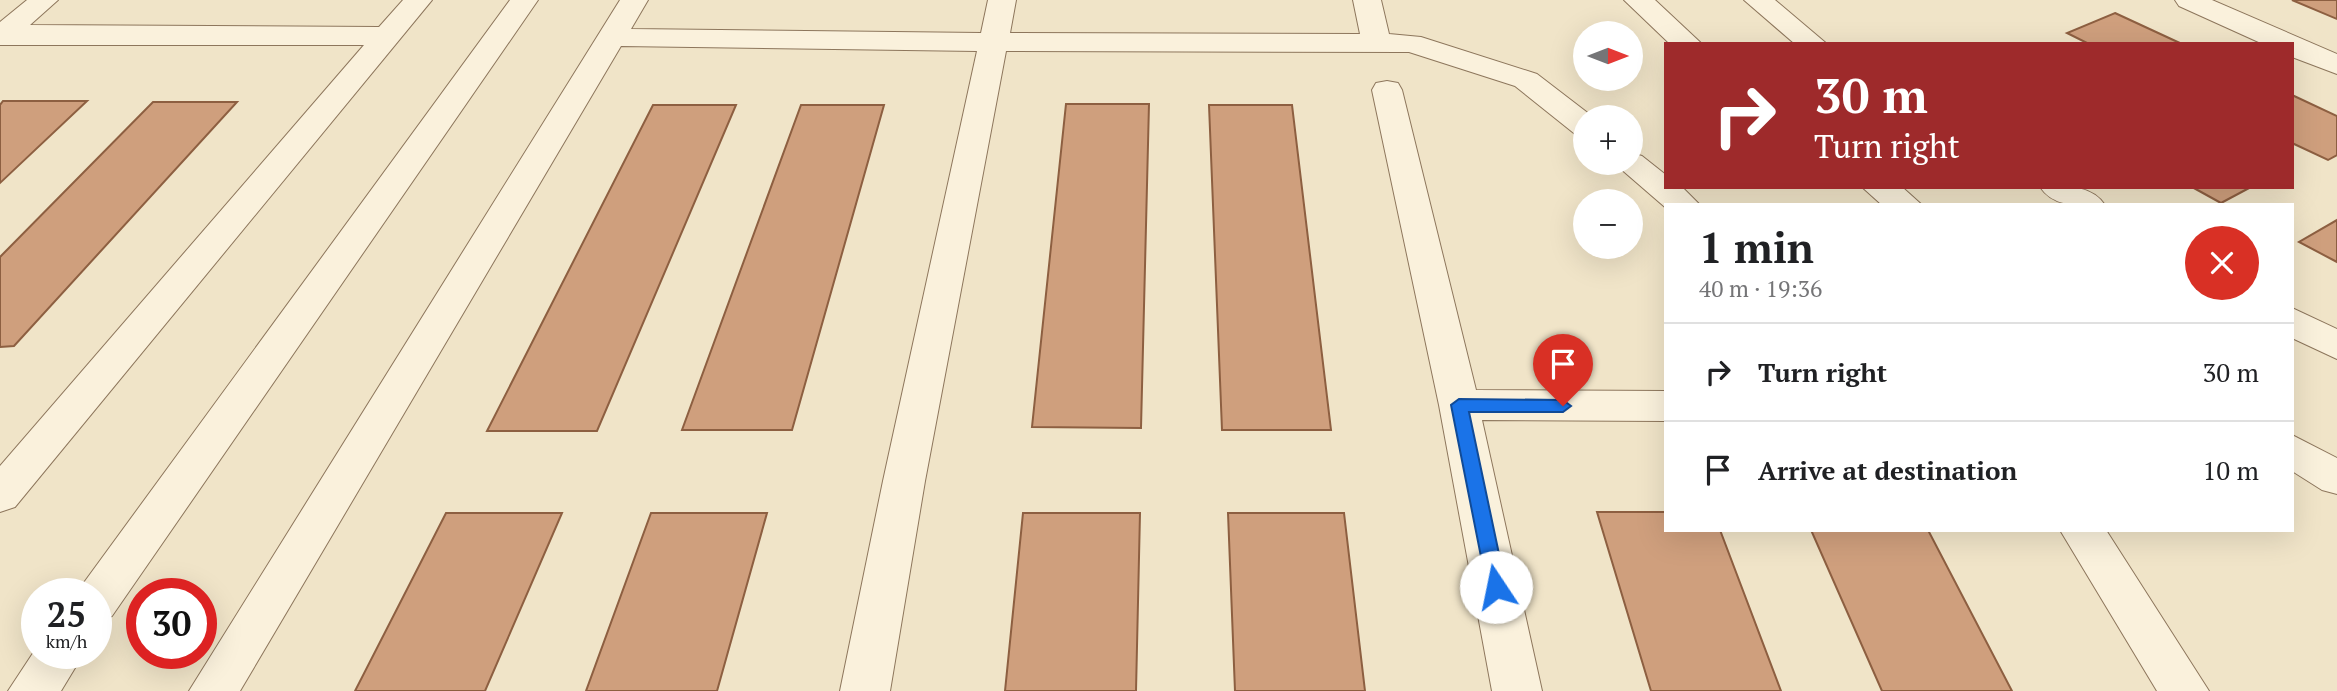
<!DOCTYPE html>
<meta charset="utf-8">
<style>
body{margin:0;font-family:"PT Serif",serif;background:#f2f2f2;color:#202124;height:100vh;display:flex;flex-direction:column;font-size:26px;white-space:nowrap}
*{box-sizing:border-box;margin:0}
p{font-size:23px;color:#757577}
.icon{flex:none;width:38px;height:38px;fill:none;stroke:currentColor;stroke-width:2;stroke-linecap:round;stroke-linejoin:round}
.map{position:relative;flex:1;overflow:hidden}
.details{position:absolute;left:1664px;top:203px;width:630px;height:329px;display:flex;flex-direction:column;background:#fff;border-radius:0px;box-shadow:0 7px 28px #0002}
.details>*{flex:none}
.guide{position:absolute;left:1664px;top:42px;width:630px;height:147px;border-radius:0px;box-shadow:0 7px 28px #0002;background:#9e2a2b;color:#fff;overflow:hidden}
.needle{width:46px;rotate:90deg}
.fabs{position:absolute;left:1573px;top:21px;display:grid;gap:14px}
.fabs a{display:grid;place-items:center;width:70px;height:70px;border-radius:50%;background:#fff;box-shadow:0 7px 28px #0002;font-size:35px}
.speed{position:absolute;left:21px;top:578px;display:flex;gap:14px;font-size:35px;font-weight:700;text-align:center}
.speed>*{display:grid;place-content:center;width:91px;height:91px;border-radius:50%;background:#fff;box-shadow:0 7px 28px #0002;line-height:1}
.speed small{font-size:18px;font-weight:400}
.speed .limit{border:10px solid #d22;background:#fff;color:#111}
.pin{position:absolute;display:grid;place-items:center;width:60px;height:60px;color:#fff;margin:-72px -30px;border-radius:50% 50% 50% 0;rotate:-45deg;box-shadow:0 0 7px #0007}
.pin .icon{rotate:45deg}
.me{position:absolute;width:77px;margin:-38px;rotate:349deg;stroke-linejoin:round;filter:drop-shadow(0 0 5px #0008)}
.turn{display:flex;align-items:center;gap:24px;height:147px;padding:0 35px;font-size:32px}
.turn .icon{width:91px;height:91px;stroke-width:2.5}
.turn b{display:block;font-size:49px;line-height:60px}
.round{display:grid;place-items:center;flex:none;width:74px;height:74px;border-radius:37px;background:#f2f2f2}
.headline{display:flex;align-items:center;justify-content:space-between;height:119px;padding:0 35px}
h1{font-size:42px;font-weight:600;line-height:52px}
ul{padding:0;list-style:none}
li{display:flex;align-items:center;gap:21px;height:98px;padding:0 35px;border-top:2px solid #e0e0e0}
li div{flex:1}
li b{display:block;font-size:26px}
li em{font-style:normal}
.map>svg:first-child{display:block}
.building{fill:#cf9f7d;stroke:#8d5f41;stroke-width:2}
.lines{fill:none;stroke-linecap:round;stroke-linejoin:round}
.minor-casing{stroke:#8d765c;stroke-width:2}
.minor{fill:#faf1dc;fill-rule:evenodd}
.route{fill:#1a73e8;stroke:#114b97;stroke-width:2}
</style>
<div class="map">
<svg width="2337" height="691" viewBox="0 0 2337 691">
<rect width="100%" height="100%" fill="#f0e4c8"/>
<!-- building -->
<path class="building" d="M 2292,0 L 2337,0 L 2337,19 Z
M 2115,13 L 2182,44 L 2089,44 L 2067,33 Z
M 2292,95 L 2337,116 L 2337,155 L 2328,160 L 2292,143 Z
M 3,101 L 87,101 L 0,183 L 0,105 Z
M 153,102 L 237,102 L 14,346 L 0,347 L 0,257 Z
M 1066,104 L 1149,104 L 1141,428 L 1032,427 Z
M 653,105 L 736,105 L 597,431 L 487,431 Z
M 801,105 L 884,105 L 792,430 L 682,430 Z
M 1209,105 L 1292,105 L 1331,430 L 1222,430 Z
M 2192,187 L 2251,187 L 2221,203 Z
M 2337,220 L 2337,262 L 2299,242 Z
M 1597,512 L 1666,512 L 1666,530 L 1720,530 L 1781,691 L 1651,691 Z
M 446,513 L 562,513 L 485,691 L 355,691 Z
M 651,513 L 767,513 L 717,691 L 586,691 Z
M 1023,513 L 1140,513 L 1136,691 L 1005,691 Z
M 1228,513 L 1344,513 L 1365,691 L 1235,691 Z
M 1811,530 L 1928,530 L 2012,691 L 1882,691 Z"/>
<g class="lines">
<defs>
<path id="minor" d="M 27,0 L 58,0 L 30,25 L 379,27 L 403,0 L 432,0 L 15,507 L 0,512 L 0,466 L 364,45 L 0,45 L 0,22 Z
M 510,0 L 538,0 L 112,616 L 96,621 L 96,593 L 77,593 L 80,588 Z
M 620,0 L 648,0 L 631,29 L 981,33 L 988,0 L 1016,0 L 1010,33 L 1360,34 L 1353,0 L 1381,0 L 1389,34 L 1421,37 L 1537,74 L 1593,117 L 1586,117 L 1586,136 L 1575,134 L 1515,86 L 1409,52 L 1006,51 L 925,481 L 890,691 L 840,691 L 883,481 L 977,51 L 621,46 L 240,691 L 189,691 Z
M 1624,0 L 1655,0 L 1702,44 L 1670,44 Z
M 1744,0 L 1775,0 L 1827,44 L 1795,44 Z
M 2175,0 L 2212,0 L 2337,54 L 2337,74 L 2292,57 L 2292,44 L 2263,44 L 2179,6 Z
M 1387,81 L 1398,83 L 1402,90 L 1476,390 L 1666,391 L 1666,421 L 1482,420 L 1542,691 L 1492,691 L 1439,405 L 1372,90 L 1376,83 Z
M 1631,153 L 1642,156 L 1666,175 L 1666,187 L 1682,187 L 1700,205 L 1666,205 L 1666,208 L 1614,163 L 1631,163 Z
M 1862,187 L 1902,187 L 1922,205 L 1882,205 Z
M 2040,187 C 2064,187 2090,183 2105,205 C 2081,205 2055,209 2040,187 Z
M 2292,308 L 2337,329 L 2337,359 L 2292,338 Z
M 2292,435 L 2337,458 L 2337,494 L 2322,490 L 2292,471 Z
M 2060,530 L 2106,530 L 2209,691 L 2157,691 Z
M 37,647 L 37,653 L 84,653 L 61,691 L 8,691 Z"/>
</defs>
<!-- minor casing -->
<use href="#minor" class="minor-casing"/>
<!-- minor -->
<use href="#minor" class="minor"/>
</g>
<!-- route -->
<path class="route" d="M 1459,399 L 1563,400 L 1571,406 L 1563,412 L 1469,412 L 1506,587 L 1503,593 L 1490,593 L 1487,587 L 1451,405 Z"/>
</svg>
<div class="fabs">
<a><svg class="needle" viewBox="-14 -14 28 28"><path d="M0-13l5 13h-10z" fill="#e53935"/><path d="M0 13l5-13h-10z" fill="#757577"/></svg></a>
<a>+</a>
<a>−</a>
</div>
<div class="speed"><div>25<small>km/h</small></div><div class="limit">30</div></div>
<div class="pin" style="left:1563px;top:406px;background:#d93025"><svg class="icon" aria-label="arrive" viewBox="0 0 24 24"><path d="M6 21V4h12l-3 4 3 4H6"/></svg></div>
<svg class="me" style="left:1496px;top:587px" viewBox="-20 -20 40 40"><circle r="19" fill="#fff"/><path d="M0-13L10 11 0 6-10 11z" fill="#1a73e8"/></svg>
<div class="guide">
<div class="turn"><svg class="icon" aria-label="right" viewBox="0 0 24 24"><path d="M7 20v-9h11M14 6l5 5-5 5"/></svg><div><b>30 m</b>Turn right</div></div>
</div>
<section class="details">
<div class="headline"><div><h1>1 min</h1><p>40 m · 19:36</p></div><a class="round" style="background:#d93025;color:#fff"><svg class="icon" aria-label="close" viewBox="0 0 24 24"><path d="M6 6l12 12M18 6L6 18"/></svg></a></div>
<ul>
<li><svg class="icon" aria-label="right" viewBox="0 0 24 24"><path d="M7 20v-9h11M14 6l5 5-5 5"/></svg><div><b>Turn right</b></div><em>30 m</em></li>
<li><svg class="icon" aria-label="arrive" viewBox="0 0 24 24"><path d="M6 21V4h12l-3 4 3 4H6"/></svg><div><b>Arrive at destination</b></div><em>10 m</em></li>
</ul>
</section>
</div>
